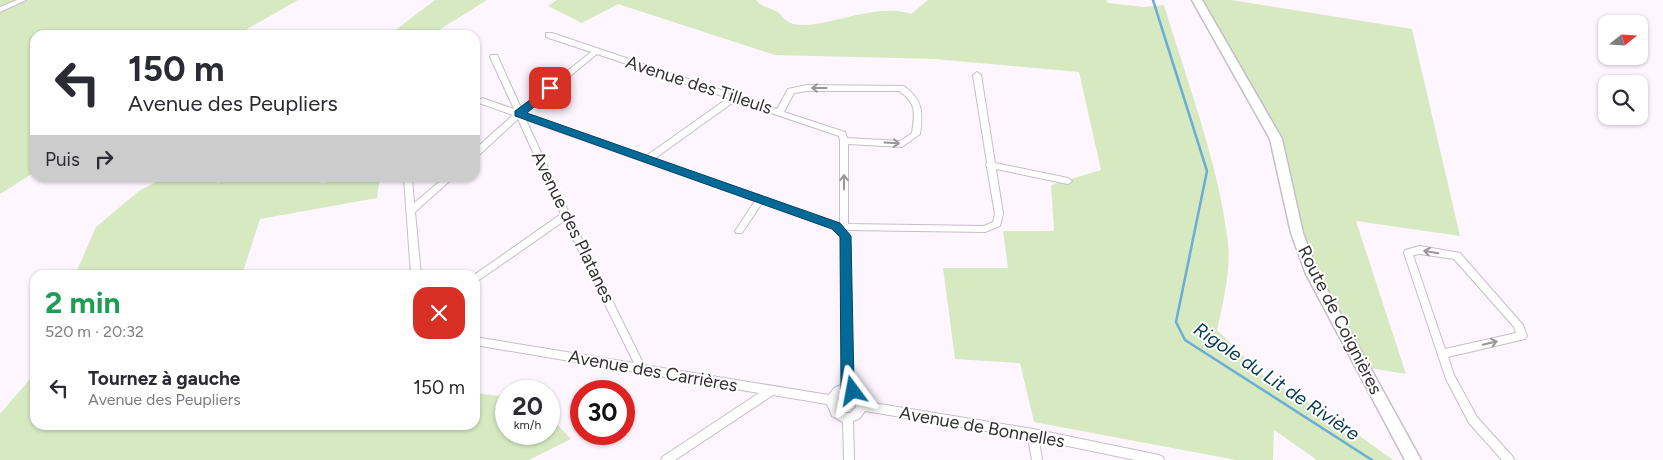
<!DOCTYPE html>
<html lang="fr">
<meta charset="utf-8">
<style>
body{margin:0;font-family:Figtree,sans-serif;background:#f2f2f3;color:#2b2b33;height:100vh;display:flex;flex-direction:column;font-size:19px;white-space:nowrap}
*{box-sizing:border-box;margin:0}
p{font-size:16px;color:#7c7c81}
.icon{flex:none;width:28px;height:28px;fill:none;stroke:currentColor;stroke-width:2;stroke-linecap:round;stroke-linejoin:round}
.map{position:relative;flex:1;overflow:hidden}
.side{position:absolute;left:30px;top:270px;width:450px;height:160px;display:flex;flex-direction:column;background:#fff;border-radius:15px;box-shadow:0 1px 4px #0004}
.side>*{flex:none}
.hud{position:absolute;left:30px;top:30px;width:450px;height:152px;border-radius:15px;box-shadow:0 1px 4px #0004;background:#fff;color:#2b2b33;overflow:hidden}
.needle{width:32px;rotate:72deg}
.buttons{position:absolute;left:1598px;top:15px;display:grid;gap:10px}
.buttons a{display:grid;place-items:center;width:50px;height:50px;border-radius:10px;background:#fff;box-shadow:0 1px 4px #0004;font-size:25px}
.speed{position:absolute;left:495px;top:380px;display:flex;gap:10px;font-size:25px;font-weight:700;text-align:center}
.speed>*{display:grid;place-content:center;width:65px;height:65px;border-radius:50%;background:#fff;box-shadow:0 1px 4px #0004;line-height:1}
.speed small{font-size:12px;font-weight:400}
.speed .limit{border:8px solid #d22;background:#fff;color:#111}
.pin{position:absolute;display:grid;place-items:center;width:42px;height:42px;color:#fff;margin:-21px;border-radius:10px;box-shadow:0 2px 8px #0006}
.me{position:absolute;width:55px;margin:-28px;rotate:347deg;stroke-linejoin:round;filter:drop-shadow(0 0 4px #0008)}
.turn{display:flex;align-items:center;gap:18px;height:105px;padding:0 15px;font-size:22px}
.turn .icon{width:65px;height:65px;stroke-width:2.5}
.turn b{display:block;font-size:35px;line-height:42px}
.then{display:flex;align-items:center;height:48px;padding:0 15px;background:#0003;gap:10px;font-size:19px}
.round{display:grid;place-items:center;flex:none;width:52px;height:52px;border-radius:15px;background:#f2f2f3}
.headline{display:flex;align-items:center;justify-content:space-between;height:85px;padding:0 15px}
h1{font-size:30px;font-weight:700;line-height:38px;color:#1e9e55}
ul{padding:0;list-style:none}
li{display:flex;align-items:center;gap:15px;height:65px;padding:0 15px}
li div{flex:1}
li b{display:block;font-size:19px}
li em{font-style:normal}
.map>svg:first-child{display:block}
.green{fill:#d6e9c1}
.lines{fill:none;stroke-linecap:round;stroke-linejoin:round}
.stream{stroke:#6badd3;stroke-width:2.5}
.street-casing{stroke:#c6bec8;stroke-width:2}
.secondary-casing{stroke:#c6bec8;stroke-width:3}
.street{fill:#fff;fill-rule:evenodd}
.secondary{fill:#fff;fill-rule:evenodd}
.oneway{stroke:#99979a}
.route{fill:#036997;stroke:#024462}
.labels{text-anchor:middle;stroke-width:4;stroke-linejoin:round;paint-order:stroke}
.street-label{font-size:18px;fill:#332f34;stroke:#fff}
.water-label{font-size:19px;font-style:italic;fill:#003952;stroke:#fff}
</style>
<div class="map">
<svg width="1663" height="460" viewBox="0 0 1663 460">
<rect width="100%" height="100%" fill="#fef6ff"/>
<!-- green -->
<path class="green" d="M 0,0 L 298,0 L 237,35 L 35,35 L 35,172 L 0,194 Z
M 435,0 L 487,0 L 431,35 L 389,35 Z
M 557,0 L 756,0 C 761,7 769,7 776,11 C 781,13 783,19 787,21 C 810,37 872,0 911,14 L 928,0 L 1106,0 L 1108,3 L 1144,7 L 1164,5 C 1187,82 1219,164 1228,243 C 1231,271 1223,303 1217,330 L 1267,379 L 1335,418 L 1393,460 L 1317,460 L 1274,430 L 1273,460 L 1236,460 L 1034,422 L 1020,363 L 955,359 L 943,268 L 1008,268 L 1003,231 L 1054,231 L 1051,185 L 1101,170 L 1079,72 L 935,59 L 775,55 L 618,4 L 582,23 L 548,6 Z
M 1201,0 L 1231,0 L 1412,29 L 1460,236 L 1356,221 L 1406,374 L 1370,368 L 1308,252 L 1282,142 Z
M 164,178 L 209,178 L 218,183 L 233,178 L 310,178 L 322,183 L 356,178 L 380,178 L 377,198 L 260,219 L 242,275 L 75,275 L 96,227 L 139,191 Z
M 35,373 L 35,425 L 475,425 L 475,393 L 506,397 L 506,434 L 549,434 L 549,416 L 571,439 L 529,460 L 0,460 L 0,414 Z"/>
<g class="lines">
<!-- stream -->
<path class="stream" d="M 1153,0 L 1207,171 L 1176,322 L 1185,340 L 1372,460"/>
<defs>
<path id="street" d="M 17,0 L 26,0 L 0,12 L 0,7 Z
M 546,33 L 552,33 L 777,109 L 788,89 L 807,85 L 904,86 C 923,100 923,112 920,134 L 902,147 L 848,144 L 848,224 L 984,226 L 993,222 L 995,214 L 987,167 L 986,165 L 987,163 L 973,75 L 977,72 L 981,75 L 995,163 L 1068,178 L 1072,181 L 1068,184 L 996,169 L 1003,214 L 1000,226 L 985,232 L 848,230 L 845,229 L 844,226 L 841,225 L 840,223 L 840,141 L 839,136 L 735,101 L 654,159 L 839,224 L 840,226 L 839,228 L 836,229 L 762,203 L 742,233 L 736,233 L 735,231 L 755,201 L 526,120 L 570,215 L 644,365 L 829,395 L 834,388 L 843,384 L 841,235 L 842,233 L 848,233 L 849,235 L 853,385 L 862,390 L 867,402 L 1033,429 L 1159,455 L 1163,457 L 1164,460 L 1135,460 L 1039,440 L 1042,460 L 1032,460 L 1028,438 L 865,411 L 860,418 L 853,421 L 854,460 L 844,460 L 843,422 L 832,416 L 827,404 L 773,395 L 675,460 L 661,460 L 662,457 L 759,393 L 475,345 L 475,337 L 634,363 L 564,221 L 475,283 L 475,275 L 474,275 L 561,214 L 518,119 L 478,156 L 475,157 L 475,149 L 513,115 L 479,103 L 478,101 L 482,98 L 514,109 L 490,57 L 491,55 L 497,55 L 498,57 L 521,108 L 591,52 L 546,37 ZM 597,54 L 728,98 L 646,156 L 525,113 ZM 807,91 L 899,91 C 917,103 915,113 912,133 L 900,141 L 847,138 L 845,132 L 784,112 L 794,93 ZM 844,393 L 850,393 L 856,399 L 856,407 L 850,413 L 844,413 L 838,407 L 838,398 Z
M 404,178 L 412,178 L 414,203 L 444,178 L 453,178 L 415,212 L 421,275 L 411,275 Z
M 1420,246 L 1460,253 L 1523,325 L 1527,336 L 1525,339 L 1448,357 L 1454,375 L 1477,417 L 1513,457 L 1514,460 L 1502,460 L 1469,423 L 1446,379 L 1404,253 L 1405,250 ZM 1420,254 L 1454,259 L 1514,327 L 1516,333 L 1445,349 L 1413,255 Z"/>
<path id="secondary" d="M 1192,0 L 1202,0 L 1282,139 L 1303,233 L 1318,273 L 1421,460 L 1405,460 L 1306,274 L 1291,233 L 1270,139 Z"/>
</defs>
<!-- street casing -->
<use href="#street" class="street-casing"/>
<!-- secondary casing -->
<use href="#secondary" class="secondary-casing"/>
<!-- street -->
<use href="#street" class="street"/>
<!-- secondary -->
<use href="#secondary" class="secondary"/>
</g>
<!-- one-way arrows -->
<defs><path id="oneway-shaft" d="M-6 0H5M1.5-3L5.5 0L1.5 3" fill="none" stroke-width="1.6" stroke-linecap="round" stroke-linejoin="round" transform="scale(1.25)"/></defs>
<g class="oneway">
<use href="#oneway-shaft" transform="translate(819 88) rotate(180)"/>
<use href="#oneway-shaft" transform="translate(892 143) rotate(3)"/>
<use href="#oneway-shaft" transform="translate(844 182) rotate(-90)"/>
<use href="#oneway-shaft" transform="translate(1431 252) rotate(-171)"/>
<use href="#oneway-shaft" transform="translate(1490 343) rotate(-13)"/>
</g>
<!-- route -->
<path class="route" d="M 550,85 L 553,86 L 553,91 L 527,113 L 840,223 L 851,236 L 854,385 L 860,391 L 858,395 L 853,396 L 843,393 L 841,389 L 840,237 L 832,229 L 515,116 L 515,111 Z"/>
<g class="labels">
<!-- street labels -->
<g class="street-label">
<text transform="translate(699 85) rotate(18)" y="6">Avenue des Tilleuls</text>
<text transform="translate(573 227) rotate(64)" y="6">Avenue des Platanes</text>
<text transform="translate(1340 320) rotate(63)" y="6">Route de Coignières</text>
<text transform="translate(653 371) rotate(10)" y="6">Avenue des Carrières</text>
<text transform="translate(982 427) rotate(10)" y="6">Avenue de Bonnelles</text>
</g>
<!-- water labels -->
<g class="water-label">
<text transform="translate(1277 381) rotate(34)" y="7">Rigole du Lit de Rivière</text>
</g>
</g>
</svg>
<div class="buttons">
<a><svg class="needle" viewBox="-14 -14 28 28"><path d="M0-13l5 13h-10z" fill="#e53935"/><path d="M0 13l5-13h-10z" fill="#7c7c81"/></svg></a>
<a><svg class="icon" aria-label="search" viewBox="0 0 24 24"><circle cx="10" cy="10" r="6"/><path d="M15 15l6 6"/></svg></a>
</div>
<div class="speed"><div>20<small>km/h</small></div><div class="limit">30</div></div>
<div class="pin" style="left:550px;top:88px;background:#d93025"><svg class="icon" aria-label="arrive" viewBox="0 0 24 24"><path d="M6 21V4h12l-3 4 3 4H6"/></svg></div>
<svg class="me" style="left:853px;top:391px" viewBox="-20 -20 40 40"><path d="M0-17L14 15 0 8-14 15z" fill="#036997" stroke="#fff" stroke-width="4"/></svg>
<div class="hud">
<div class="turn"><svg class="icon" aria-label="left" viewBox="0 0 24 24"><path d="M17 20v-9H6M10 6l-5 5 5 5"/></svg><div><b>150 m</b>Avenue des Peupliers</div></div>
<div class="then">Puis<svg class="icon" aria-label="right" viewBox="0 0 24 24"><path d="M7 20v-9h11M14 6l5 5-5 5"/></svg></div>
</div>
<section class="side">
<div class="headline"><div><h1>2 min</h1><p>520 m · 20:32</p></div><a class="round" style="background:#d93025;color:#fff"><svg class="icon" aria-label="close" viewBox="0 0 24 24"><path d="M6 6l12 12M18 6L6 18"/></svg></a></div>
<ul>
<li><svg class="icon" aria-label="left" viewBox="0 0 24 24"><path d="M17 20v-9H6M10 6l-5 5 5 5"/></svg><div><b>Tournez à gauche</b><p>Avenue des Peupliers</p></div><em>150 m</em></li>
</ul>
</section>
</div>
